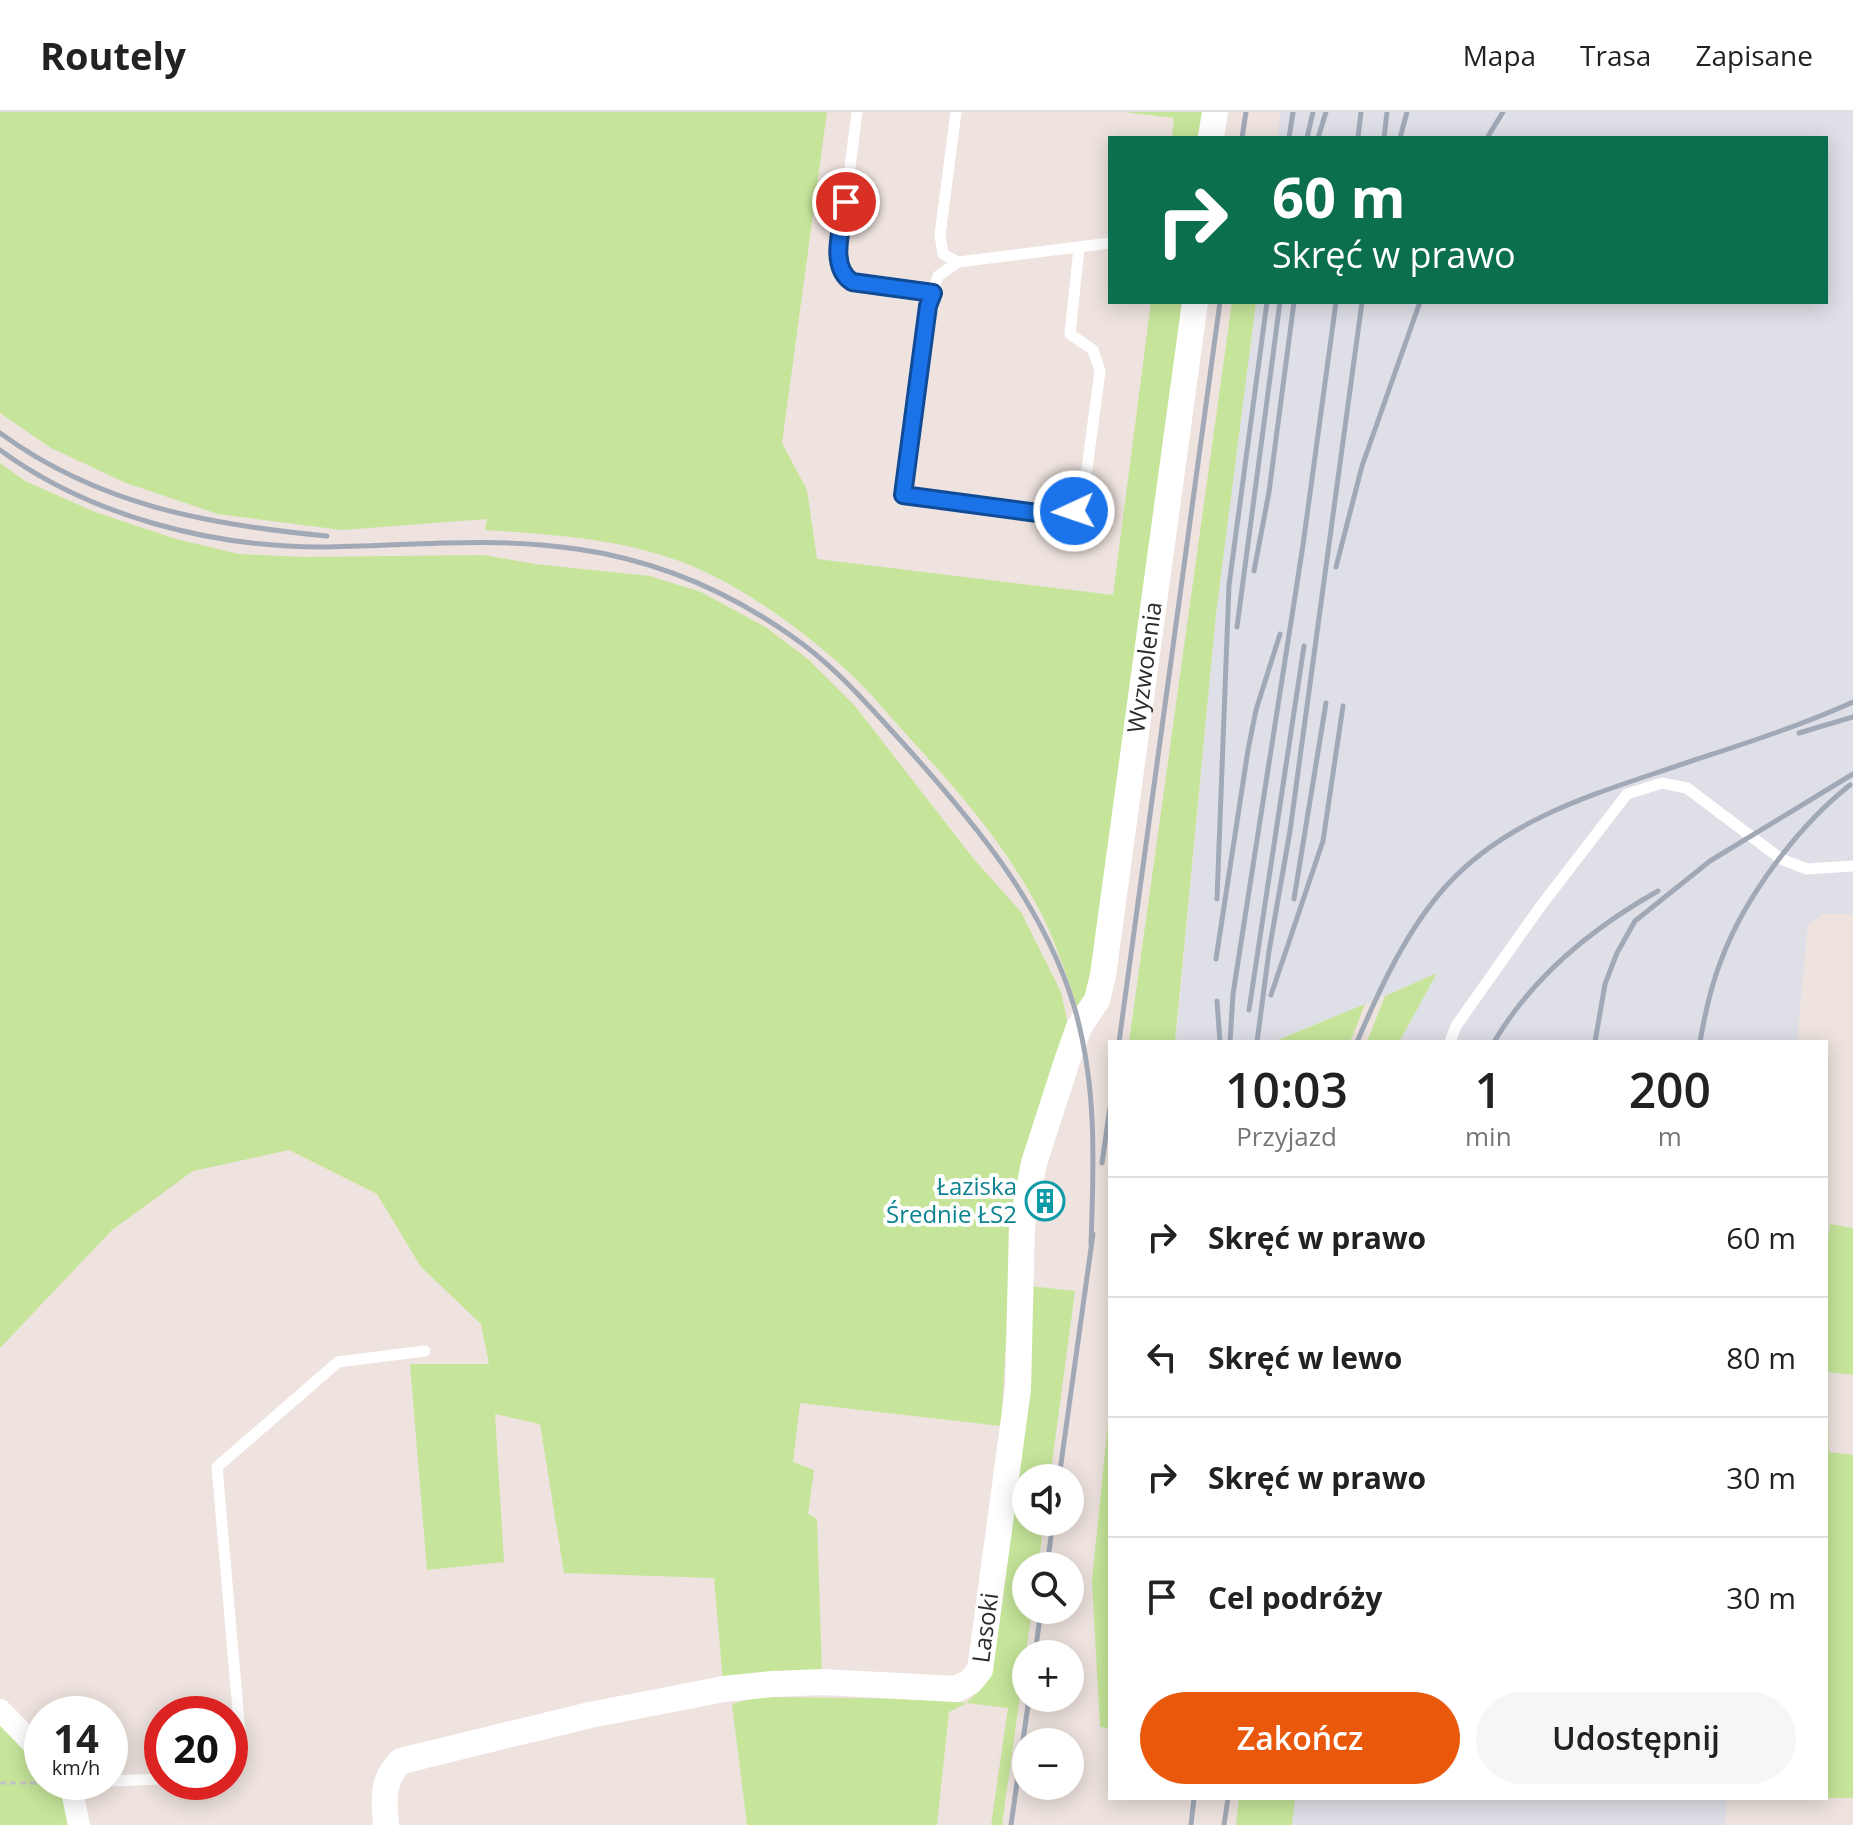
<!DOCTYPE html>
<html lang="pl">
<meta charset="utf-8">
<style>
body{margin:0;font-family:"Open Sans",sans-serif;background:#f6f6f6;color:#222;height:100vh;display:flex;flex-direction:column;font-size:30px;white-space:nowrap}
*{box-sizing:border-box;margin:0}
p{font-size:26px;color:#767676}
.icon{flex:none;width:44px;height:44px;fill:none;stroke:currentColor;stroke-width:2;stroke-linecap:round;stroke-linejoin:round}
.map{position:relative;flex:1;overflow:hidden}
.panel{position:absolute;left:1108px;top:928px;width:720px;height:760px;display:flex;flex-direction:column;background:#fff;border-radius:0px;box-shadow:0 4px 20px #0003}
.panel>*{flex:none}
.banner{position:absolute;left:1108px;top:24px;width:720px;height:168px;border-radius:0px;box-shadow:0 4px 20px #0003;background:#0b6e4f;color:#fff;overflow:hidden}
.tools{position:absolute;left:1012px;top:1352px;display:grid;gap:16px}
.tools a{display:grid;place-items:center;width:72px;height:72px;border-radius:50%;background:#fff;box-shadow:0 4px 20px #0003;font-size:40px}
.speed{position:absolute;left:24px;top:1584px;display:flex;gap:16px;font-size:40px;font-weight:700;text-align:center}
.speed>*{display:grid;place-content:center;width:104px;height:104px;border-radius:50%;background:#fff;box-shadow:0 4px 20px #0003;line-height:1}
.speed small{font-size:20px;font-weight:400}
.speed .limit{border:12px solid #d22;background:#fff;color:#111}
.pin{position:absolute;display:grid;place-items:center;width:68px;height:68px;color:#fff;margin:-34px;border:4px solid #fff;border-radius:50%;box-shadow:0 2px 8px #0007}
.me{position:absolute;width:88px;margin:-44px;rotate:267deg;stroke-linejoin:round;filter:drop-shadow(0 0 6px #0008)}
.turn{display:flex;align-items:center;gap:28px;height:168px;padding:0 32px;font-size:36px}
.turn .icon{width:104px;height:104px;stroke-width:2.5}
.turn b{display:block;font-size:56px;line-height:68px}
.eta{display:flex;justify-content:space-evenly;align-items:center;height:136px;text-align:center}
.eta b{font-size:48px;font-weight:600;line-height:56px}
.cta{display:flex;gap:16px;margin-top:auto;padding:16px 32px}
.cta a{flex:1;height:92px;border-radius:48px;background:#ea580c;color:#fff;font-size:32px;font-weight:600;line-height:92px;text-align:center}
.cta a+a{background:#f6f6f6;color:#222}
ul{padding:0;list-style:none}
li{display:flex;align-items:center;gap:24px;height:120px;padding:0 32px;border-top:2px solid #e0e0e0}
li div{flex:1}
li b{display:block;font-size:30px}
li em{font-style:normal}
header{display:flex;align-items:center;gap:48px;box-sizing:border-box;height:112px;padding:0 40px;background:#fff;border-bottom:2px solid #e0e0e0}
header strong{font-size:38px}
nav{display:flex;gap:44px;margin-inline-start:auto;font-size:28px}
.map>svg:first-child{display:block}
.industrial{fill:#dfdfe7}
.green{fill:#c6e59a}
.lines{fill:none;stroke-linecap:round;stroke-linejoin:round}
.path{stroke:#c4c4c4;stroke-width:3;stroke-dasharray:6 4;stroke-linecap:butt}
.service{stroke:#fff;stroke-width:11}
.minor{stroke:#fff;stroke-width:22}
.tertiary{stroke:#fff;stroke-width:26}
.rail{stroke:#a1a9b7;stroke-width:5}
.route-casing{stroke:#114b97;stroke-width:20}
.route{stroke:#1a73e8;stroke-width:14}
.labels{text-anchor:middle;stroke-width:8;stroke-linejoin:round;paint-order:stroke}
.street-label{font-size:24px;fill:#2c2c2c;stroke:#fff}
.culture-label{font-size:24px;fill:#0d838f;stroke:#fff;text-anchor:end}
</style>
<header>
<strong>Routely</strong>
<nav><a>Mapa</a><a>Trasa</a><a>Zapisane</a></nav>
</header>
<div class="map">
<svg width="1853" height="1713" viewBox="0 0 1853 1713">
<rect width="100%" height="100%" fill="#eee3de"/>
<!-- industrial -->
<path class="industrial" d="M 1281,0 L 1853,0 L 1853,802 L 1824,802 L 1808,812 L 1797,930 L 1399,930 L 1436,862 L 1273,930 L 1176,930 L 1216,502 L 1256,190 L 1826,190 L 1826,26 L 1277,26 Z
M 1295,1686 L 1727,1686 L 1725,1713 L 1292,1713 Z"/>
<!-- green -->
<path class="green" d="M 0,0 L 827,0 L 782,331 L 807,378 L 817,447 L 1113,483 L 1151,190 L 1185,190 L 1089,884 L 1079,900 C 1066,862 1054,823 1034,788 C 1002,730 958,678 913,630 C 894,609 876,587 856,567 C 812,525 749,478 692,454 C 626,427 556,423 485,418 L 487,407 L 342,418 L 218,402 L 126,371 L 51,336 L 0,301 Z
M 1124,0 L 1203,0 L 1197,26 L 1172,26 L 1174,6 Z
M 1232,190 L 1256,190 L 1216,502 L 1175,930 L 1129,930 Z
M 0,351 L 25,369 L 95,400 L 176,427 L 239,442 L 304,445 L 484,443 L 535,452 L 650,464 L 701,480 L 767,516 L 809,548 L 855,594 L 973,746 L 1021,800 L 1061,880 L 1069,917 L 1013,1105 L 1001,1314 L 800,1291 L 793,1350 L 814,1358 L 808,1402 L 817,1407 L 822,1562 L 723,1570 L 714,1466 L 564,1461 L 540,1312 L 495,1302 L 504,1450 L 427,1458 L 410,1252 L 489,1252 L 481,1212 L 421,1155 L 377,1082 L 289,1038 L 193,1059 L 112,1118 L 0,1236 Z
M 1437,861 L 1399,930 L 1367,930 L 1385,884 Z
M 1365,892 L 1350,930 L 1273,930 Z
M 1830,1112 L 1853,1116 L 1853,1263 L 1827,1260 L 1829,1340 L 1853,1343 L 1853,1686 L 1756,1686 L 1826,1686 L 1826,1141 Z
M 1030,1174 L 1075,1179 L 1050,1366 L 1026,1366 L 1026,1410 L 1044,1410 L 1038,1454 L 1026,1454 L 1026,1498 L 1032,1498 L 1002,1713 L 991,1713 L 1008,1596 L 967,1591 L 949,1600 L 937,1713 L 747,1713 L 732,1592 L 758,1585 L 925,1587 L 966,1591 L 983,1575 L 990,1555 Z
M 1110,1291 L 1110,1604 L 1108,1616 L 1100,1615 L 1092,1469 Z
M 0,1608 L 42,1653 L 42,1670 L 55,1670 L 74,1694 L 76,1713 L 0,1713 Z
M 1239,1686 L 1295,1686 L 1292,1713 L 1236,1713 Z"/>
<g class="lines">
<!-- path -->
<path class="path" d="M 0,1671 L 52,1671"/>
<!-- service -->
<path class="service" d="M 857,0 L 838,150 L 843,163 L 852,170 L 933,181
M 956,0 L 940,123 L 943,142 L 958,150
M 1079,136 L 1070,222 L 1093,238 L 1100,259 L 1083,386 L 1074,399 L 1060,404 L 903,383 L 928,194 L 938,164 L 958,150 L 1110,131
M 1450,930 L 1456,914 L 1540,795 L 1627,682 L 1662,671 L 1687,676 L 1781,747 L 1807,757 L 1853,754
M 230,1655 L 242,1645 L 217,1355 L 338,1250 L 425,1239
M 110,1669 L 162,1667
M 71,1671 L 89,1670"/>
<!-- minor -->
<path class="minor" d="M 0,1598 L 42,1641
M 70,1670 L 79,1713"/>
<!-- tertiary -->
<g class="tertiary">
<path d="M 1211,26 L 1215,0"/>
<path id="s1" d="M 386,1713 C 384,1686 381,1669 401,1649 L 590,1603 L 724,1577 L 773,1572 L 823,1570 L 956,1577 L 970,1570 L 980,1558 L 1018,1277 L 1022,1114 L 1034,1051 L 1067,949 L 1079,915 L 1097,888 L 1103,863 L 1195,190"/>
</g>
<!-- rail -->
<path class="rail" d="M 1242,26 L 1246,0
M 1289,26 L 1293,0
M 1307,26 L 1313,0
M 1318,26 L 1326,0
M 1358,26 L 1361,0
M 1384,26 L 1387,0
M 1400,26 L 1407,0
M 1487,26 L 1503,0
M 0,321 C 98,393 209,413 327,424
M 0,338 C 90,404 211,435 321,435 C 407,434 492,424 577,437 C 654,448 726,478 790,523 C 833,552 867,592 902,630 C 972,708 1043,791 1074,894 C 1097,972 1094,1051 1091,1132
M 1336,455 L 1362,354 L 1420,190
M 1254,459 L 1269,380 L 1294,190
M 1237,515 L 1280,190
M 1799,621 L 1853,605
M 1217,787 L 1229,473 L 1267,190
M 1294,787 L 1326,591
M 1216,847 L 1248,638 L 1256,598 L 1280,522
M 1271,883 L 1323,729 L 1343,594
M 1217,889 L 1220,930
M 1249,898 L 1304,534
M 1119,930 L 1220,190
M 1230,930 L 1233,882 L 1303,433 L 1336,190
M 1257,930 L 1269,839 L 1290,719 L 1362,190
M 1357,930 C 1380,876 1407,817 1447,773 C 1502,713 1578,687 1653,662 C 1720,639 1789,619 1853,590
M 1494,930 C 1533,864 1592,816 1658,779
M 1595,930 L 1605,872 L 1617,841 L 1635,809 L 1710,749 L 1853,662
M 1700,930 C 1705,901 1711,873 1722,846 C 1745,785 1798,714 1850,673
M 1102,1051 L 1110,995
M 1059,1366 L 1093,1122
M 1047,1454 L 1053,1410
M 1035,1542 L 1041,1498
M 1011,1713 L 1029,1586
M 1191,1713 L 1194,1686
M 1224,1713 L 1228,1686"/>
</g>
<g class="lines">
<defs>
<path id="route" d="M 846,90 C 842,115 828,154 852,170 L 933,181 L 928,194 L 903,383 L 1060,404 L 1074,399"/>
</defs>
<!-- route casing -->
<use href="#route" class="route-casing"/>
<!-- route -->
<use href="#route" class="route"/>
</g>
<!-- icons -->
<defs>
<symbol id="building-ring" viewBox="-11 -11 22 22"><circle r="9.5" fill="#fff" stroke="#0f9aa8" stroke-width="1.5"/><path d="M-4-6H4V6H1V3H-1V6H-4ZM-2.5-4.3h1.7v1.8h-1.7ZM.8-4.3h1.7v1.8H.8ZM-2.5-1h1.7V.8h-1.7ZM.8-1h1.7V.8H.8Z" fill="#0f9aa8"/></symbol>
</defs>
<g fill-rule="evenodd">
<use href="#building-ring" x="1023" y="1067" width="44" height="44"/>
</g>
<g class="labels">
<!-- street labels -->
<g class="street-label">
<text dy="8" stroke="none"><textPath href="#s1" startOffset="1686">Wyzwolenia</textPath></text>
<text dy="8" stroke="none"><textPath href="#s1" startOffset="706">Lasoki</textPath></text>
</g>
<!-- culture labels -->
<g class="culture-label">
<text x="1017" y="1083">Łaziska<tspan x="1017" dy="28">Średnie ŁS2</tspan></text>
</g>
</g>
</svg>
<div class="tools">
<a><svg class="icon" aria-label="sound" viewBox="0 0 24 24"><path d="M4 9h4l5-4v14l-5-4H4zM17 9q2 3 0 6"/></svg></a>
<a><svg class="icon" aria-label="search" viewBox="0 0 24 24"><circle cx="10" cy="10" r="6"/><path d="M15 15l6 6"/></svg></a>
<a>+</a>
<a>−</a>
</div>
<div class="speed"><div>14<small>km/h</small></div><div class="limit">20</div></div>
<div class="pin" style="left:846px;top:90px;background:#d93025"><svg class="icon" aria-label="arrive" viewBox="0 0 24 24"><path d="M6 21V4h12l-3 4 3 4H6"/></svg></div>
<svg class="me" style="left:1074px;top:399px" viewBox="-20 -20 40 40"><circle r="17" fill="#1a73e8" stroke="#fff" stroke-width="3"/><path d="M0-11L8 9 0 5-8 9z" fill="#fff"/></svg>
<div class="banner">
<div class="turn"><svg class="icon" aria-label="right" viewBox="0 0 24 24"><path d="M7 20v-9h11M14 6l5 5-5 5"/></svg><div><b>60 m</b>Skręć w prawo</div></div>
</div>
<section class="panel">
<div class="eta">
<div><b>10:03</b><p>Przyjazd</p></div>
<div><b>1</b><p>min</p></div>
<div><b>200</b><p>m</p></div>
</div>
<ul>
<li><svg class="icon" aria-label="right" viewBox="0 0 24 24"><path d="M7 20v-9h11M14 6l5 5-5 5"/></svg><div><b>Skręć w prawo</b></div><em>60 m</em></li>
<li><svg class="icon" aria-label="left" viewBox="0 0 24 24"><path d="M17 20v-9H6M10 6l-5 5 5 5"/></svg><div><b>Skręć w lewo</b></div><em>80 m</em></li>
<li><svg class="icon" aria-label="right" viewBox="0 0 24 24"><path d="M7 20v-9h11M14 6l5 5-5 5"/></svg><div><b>Skręć w prawo</b></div><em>30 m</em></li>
<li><svg class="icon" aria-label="arrive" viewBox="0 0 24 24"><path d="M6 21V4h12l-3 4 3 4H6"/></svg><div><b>Cel podróży</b></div><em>30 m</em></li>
</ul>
<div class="cta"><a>Zakończ</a><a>Udostępnij</a></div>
</section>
</div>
